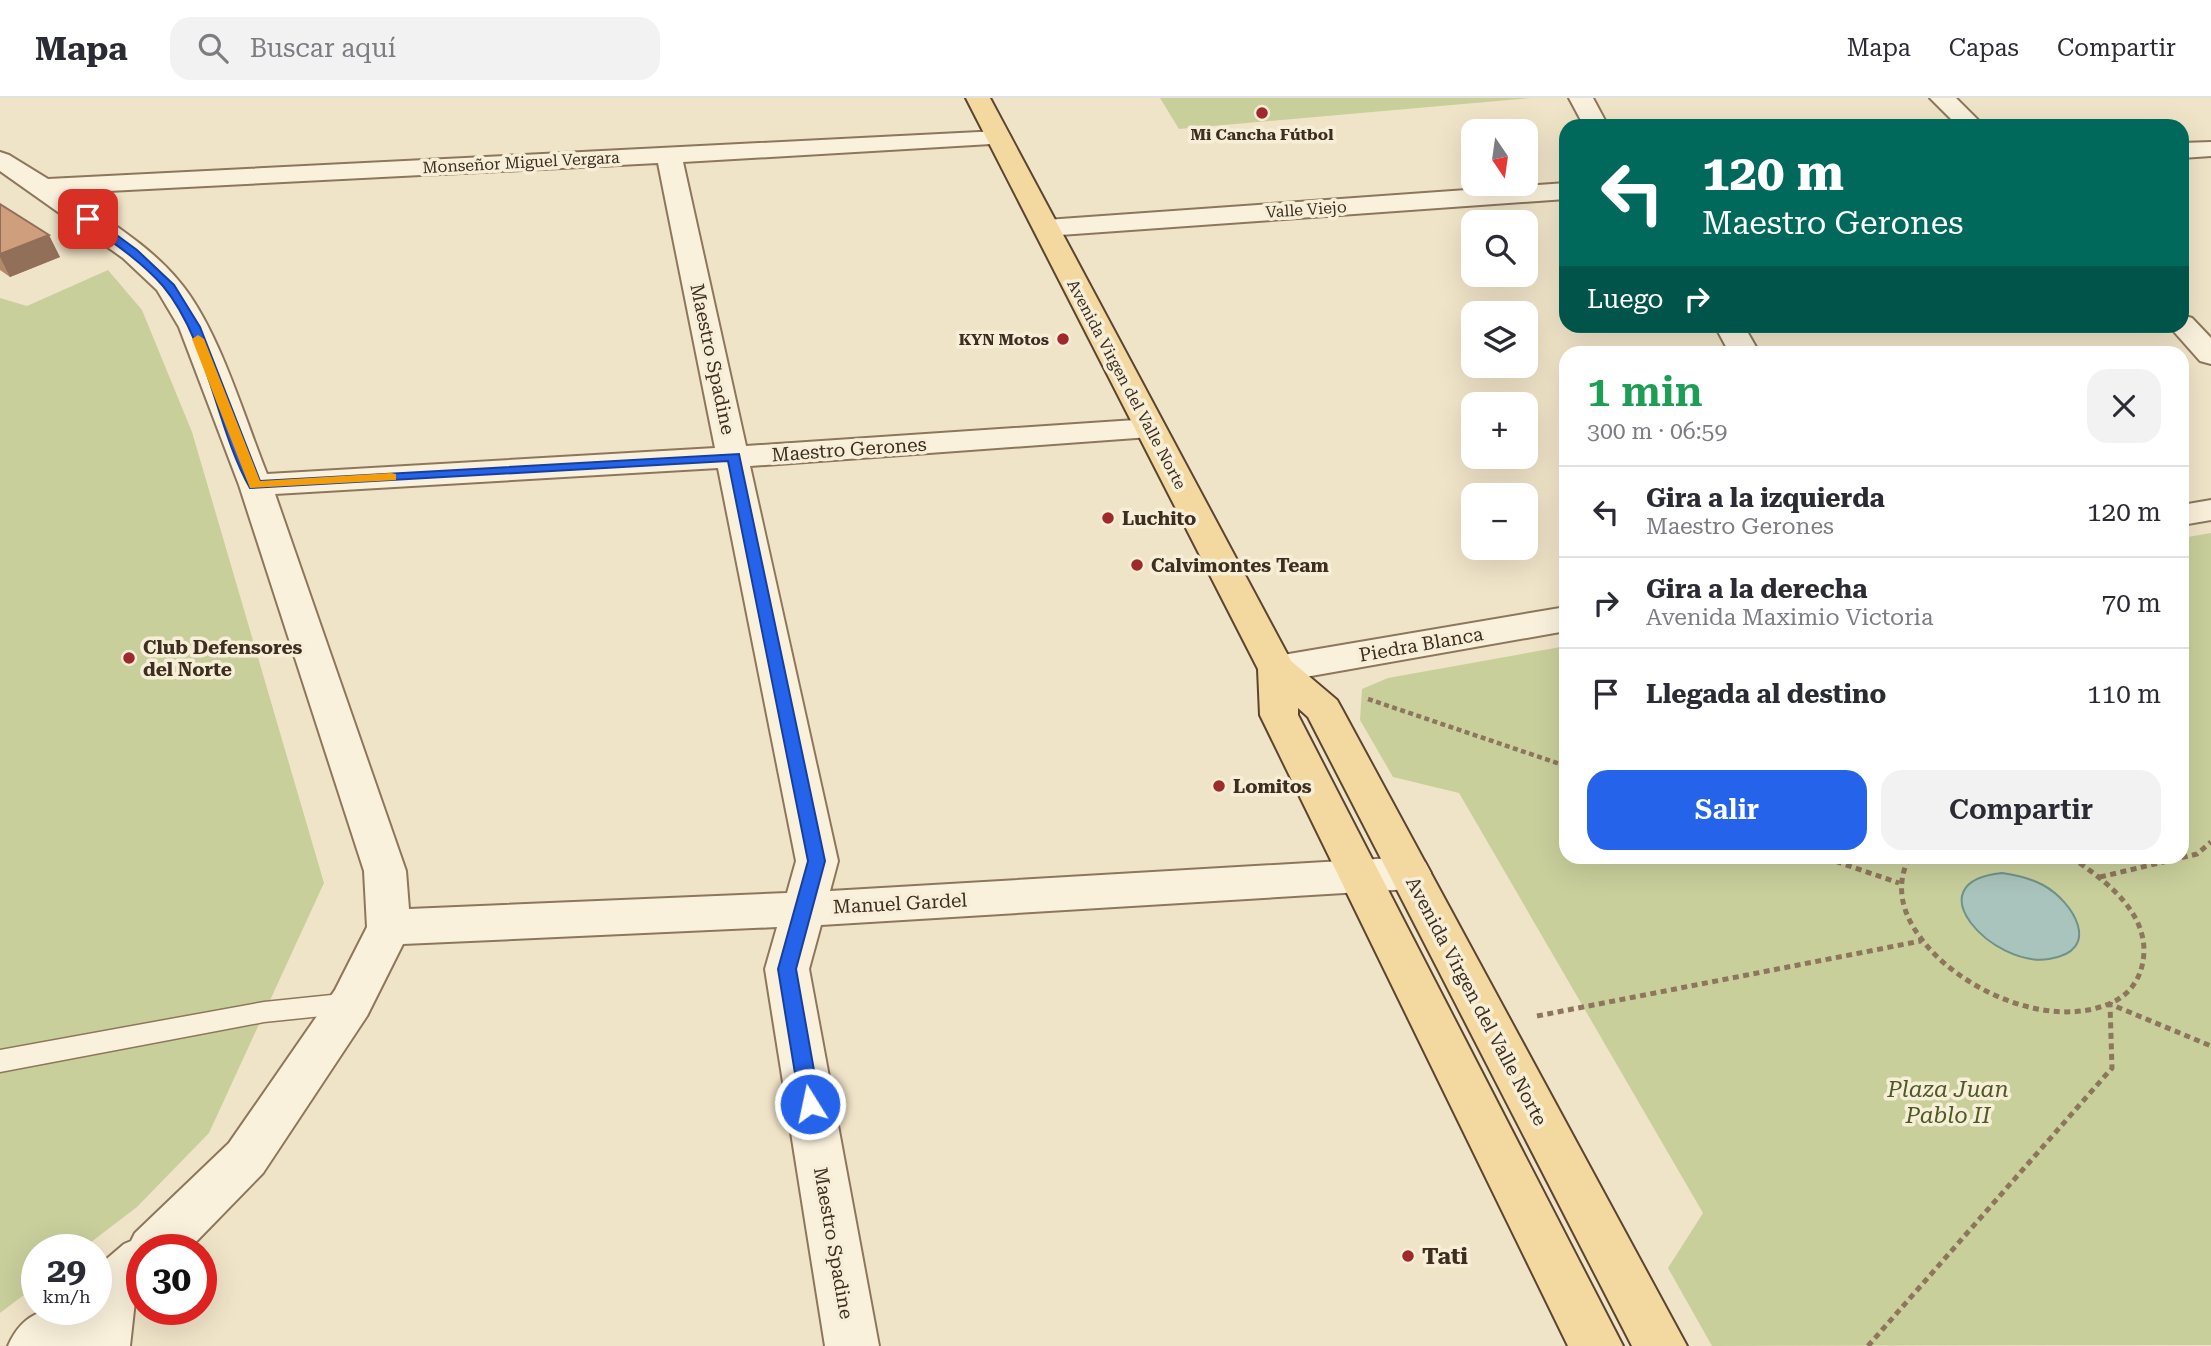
<!DOCTYPE html>
<html lang="es">
<meta charset="utf-8">
<style>
body{margin:0;font-family:"Roboto Serif",serif;background:#f2f2f3;color:#2b2b33;height:100vh;display:flex;flex-direction:column;font-size:26px;white-space:nowrap}
*{box-sizing:border-box;margin:0}
p{font-size:23px;color:#7c7c81}
.icon{flex:none;width:38px;height:38px;fill:none;stroke:currentColor;stroke-width:2;stroke-linecap:round;stroke-linejoin:round}
.map{position:relative;flex:1;overflow:hidden}
.details{position:absolute;left:1559px;top:248px;width:630px;height:518px;display:flex;flex-direction:column;background:#fff;border-radius:21px;box-shadow:0 7px 28px #0002}
.details>*{flex:none}
.top-card{position:absolute;left:1559px;top:21px;width:630px;height:214px;border-radius:21px;box-shadow:0 7px 28px #0002;background:#00695c;color:#fff;overflow:hidden}
.needle{width:46px;rotate:167deg}
.fabs{position:absolute;left:1461px;top:21px;display:grid;gap:14px}
.fabs a{display:grid;place-items:center;width:77px;height:77px;border-radius:14px;background:#fff;box-shadow:0 7px 28px #0002;font-size:35px}
.speed{position:absolute;left:21px;top:1136px;display:flex;gap:14px;font-size:35px;font-weight:700;text-align:center}
.speed>*{display:grid;place-content:center;width:91px;height:91px;border-radius:50%;background:#fff;box-shadow:0 7px 28px #0002;line-height:1}
.speed small{font-size:18px;font-weight:400}
.speed .limit{border:10px solid #d22;background:#fff;color:#111}
.pin{position:absolute;display:grid;place-items:center;width:60px;height:60px;color:#fff;margin:-30px;border-radius:14px;box-shadow:0 4px 10px #0006}
.me{position:absolute;width:77px;margin:-38px;rotate:350deg;stroke-linejoin:round;filter:drop-shadow(0 0 5px #0008)}
.turn{display:flex;align-items:center;gap:24px;height:147px;padding:0 28px;font-size:32px}
.turn .icon{width:91px;height:91px;stroke-width:2.5}
.turn b{display:block;font-size:49px;line-height:60px}
.then{display:flex;align-items:center;height:66px;padding:0 28px;background:#0003;gap:14px;font-size:26px}
.round{display:grid;place-items:center;flex:none;width:74px;height:74px;border-radius:21px;background:#f2f2f3}
.headline{display:flex;align-items:center;justify-content:space-between;height:119px;padding:0 28px}
h1{font-size:42px;font-weight:600;line-height:52px;color:#1e9e55}
.cta{display:flex;gap:14px;margin-top:auto;padding:14px 28px}
.cta a{flex:1;height:80px;border-radius:21px;background:#2563eb;color:#fff;font-size:28px;font-weight:600;line-height:80px;text-align:center}
.cta a+a{background:#f2f2f3;color:#2b2b33}
ul{padding:0;list-style:none}
li{display:flex;align-items:center;gap:21px;height:91px;padding:0 28px;border-top:2px solid #e1e1e2}
li div{flex:1}
li b{display:block;font-size:26px}
li em{font-style:normal}
header{display:flex;align-items:center;gap:42px;box-sizing:border-box;height:98px;padding:0 35px;background:#fff;border-bottom:2px solid #e1e1e2}
header strong{font-size:33px}
nav{display:flex;gap:38px;margin-inline-start:auto;font-size:24px}
.search{width:490px;height:63px;background:#f2f2f3;display:flex;align-items:center;gap:18px;box-sizing:border-box;padding:0 24px;border-radius:21px;color:#7c7c81;font-size:26px}
.map>svg:first-child{display:block}
.green{fill:#c9cf9b}
.water{fill:#a9c4bc;stroke:#6f938a;stroke-width:2}
.lines{fill:none;stroke-linecap:round;stroke-linejoin:round}
.service-casing{stroke:#8d765c;stroke-width:3}
.minor-casing{stroke:#8d765c;stroke-width:4}
.tertiary-casing{stroke:#8d765c;stroke-width:4}
.primary-casing{stroke:#5b4430;stroke-width:4}
.path-far1{stroke:#8d765c;stroke-width:4.5;stroke-dasharray:5 3.5;stroke-linecap:butt}
.path{stroke:#8d765c;stroke-width:5;stroke-dasharray:6 4.5;stroke-linecap:butt}
.service{fill:#faf1dc;fill-rule:evenodd}
.minor{fill:#faf1dc;fill-rule:evenodd}
.tertiary{fill:#faf1dc;fill-rule:evenodd}
.primary{fill:#f3d9a0;fill-rule:evenodd}
.wall{fill:#b2896c}
.shaded-wall{fill:#916f58}
.building{fill:#cf9f7d;stroke:#916f58;stroke-width:2}
.route{fill:#2563eb;stroke:#184099;stroke-width:2}
.slow{fill:#f59e0b}
.poi-dot{fill:#9e2a2b;stroke:#f7eed8;stroke-width:2.5}
.labels{text-anchor:middle;stroke-width:7;stroke-linejoin:round;paint-order:stroke}
.far-poi-label{font-size:16px;font-weight:bold;fill:#3d2e20;stroke:#f7eed8}
.far-street-label{font-size:16px;fill:#3d2e20;stroke:#f7eed8}
.street-label{font-size:19px;fill:#3d2e20;stroke:#f7eed8}
.poi-label{font-size:19px;font-weight:bold;fill:#3d2e20;stroke:#f7eed8;text-anchor:start}
.near-park-label{font-size:23px;font-style:italic;fill:#4d5a26;stroke:#f7eed8}
.near-poi-label{font-size:23px;font-weight:bold;fill:#3d2e20;stroke:#f7eed8;text-anchor:start}
</style>
<header>
<strong>Mapa</strong>
<div class="search"><svg class="icon" aria-label="search" viewBox="0 0 24 24"><circle cx="10" cy="10" r="6"/><path d="M15 15l6 6"/></svg>Buscar aquí</div>
<nav><a>Mapa</a><a>Capas</a><a>Compartir</a></nav>
</header>
<div class="map">
<svg width="2211" height="1248" viewBox="0 0 2211 1248">
<rect width="100%" height="100%" fill="#f0e4c8"/>
<!-- green -->
<path class="green" d="M 1160,0 L 1531,0 L 1179,31 Z
M 108,172 L 142,212 L 192,334 L 324,785 L 209,1035 L 137,1109 L 82,1151 L 37,1152 L 37,1187 L 0,1215 L 0,200 L 27,208 Z
M 2211,435 L 2211,1247 L 1712,1248 L 1668,1170 L 1703,1115 L 1459,695 L 1393,679 L 1360,622 L 1362,591 L 1388,580 L 1566,548 L 1566,760 L 2182,760 L 2182,440 Z"/>
<!-- water -->
<path class="water" d="M 2002,775 C 2016,777 2030,780 2043,787 C 2074,804 2103,853 2049,861 C 1993,870 1912,784 2002,775 Z"/>
<g class="lines">
<defs>
<path id="service" d="M 351,895 L 360,898 L 363,905 L 360,912 L 351,915 L 264,924 L 0,974 L 0,952 L 264,904 Z"/>
<path id="minor" d="M 1569,0 L 1593,0 L 1608,28 L 1584,28 Z
M 1930,0 L 1956,0 L 1984,28 L 1958,28 Z
M 999,33 L 1008,35 L 1011,40 L 1008,45 L 683,64 L 746,348 L 1150,321 L 1161,323 L 1166,330 L 1161,337 L 1150,339 L 750,368 L 838,763 L 830,793 L 1410,759 L 1425,764 L 1431,775 L 1425,786 L 1410,791 L 821,827 L 809,871 L 879,1248 L 825,1248 L 765,871 L 777,829 L 403,846 L 367,918 L 263,1075 L 188,1152 L 142,1152 L 142,1197 L 135,1203 L 130,1248 L 8,1248 C 27,1205 56,1211 96,1211 L 96,1170 L 124,1146 L 131,1143 L 135,1135 L 229,1045 L 335,892 L 367,829 L 364,773 L 239,387 L 179,229 L 157,192 L 123,160 L 0,73 L 0,54 L 9,57 L 48,81 ZM 658,65 L 715,350 L 267,376 C 244,319 218,228 178,182 C 149,147 106,122 69,95 ZM 718,370 L 796,763 L 787,795 L 409,811 L 406,773 L 275,396 Z
M 2182,217 L 2192,220 L 2211,240 L 2211,266 L 2200,263 L 2169,228 L 2182,228 Z
M 1715,228 L 1744,228 L 1760,256 L 1730,256 Z
M 2211,402 L 2211,422 L 2182,427 L 2182,407 Z
M 1566,509 L 1566,533 L 1277,584 L 1264,580 L 1258,571 L 1264,562 L 1277,558 Z"/>
<path id="tertiary" d="M 2211,44 L 2211,58 L 2182,60 L 2182,45 Z
M 1566,85 L 1566,101 L 1046,138 L 1037,136 L 1033,130 L 1037,124 L 1046,122 Z"/>
<path id="primary" d="M 966,0 L 990,0 L 1291,563 L 1337,602 L 1342,611 L 1687,1248 L 1632,1248 L 1308,619 L 1298,610 L 1298,617 L 1623,1248 L 1568,1248 L 1260,617 L 1258,571 Z"/>
</defs>
<!-- service casing -->
<use href="#service" class="service-casing"/>
<!-- minor casing -->
<use href="#minor" class="minor-casing"/>
<!-- tertiary casing -->
<use href="#tertiary" class="tertiary-casing"/>
<!-- primary casing -->
<use href="#primary" class="primary-casing"/>
<!-- path-far1 -->
<path class="path-far1" d="M 1368,601 L 1566,668"/>
<!-- path -->
<path class="path" d="M 1826,760 L 1899,785
M 1909,760 C 1895,788 1902,815 1920,839 C 1957,891 2051,934 2113,904 C 2128,897 2138,884 2142,868 C 2154,819 2108,784 2072,760
M 2100,779 L 2197,756 L 2211,744
M 1537,918 L 1921,843
M 1868,1248 L 2112,970 L 2110,906 L 2211,948"/>
<!-- service -->
<use href="#service" class="service"/>
<!-- minor -->
<use href="#minor" class="minor"/>
<!-- tertiary -->
<use href="#tertiary" class="tertiary"/>
<!-- primary -->
<use href="#primary" class="primary"/>
</g>
<!-- wall -->
<path class="wall" d="M 0,106 L 60,159 L 10,179 L 0,172 Z"/>
<!-- shaded-wall -->
<path class="shaded-wall" d="M 49,137 L 60,159 L 10,179 L 0,159 L 0,156 Z"/>
<!-- building -->
<path class="building" d="M 0,106 L 49,137 L 0,156 Z"/>
<!-- route -->
<path class="route" d="M 84,119 L 92,119 L 137,152 L 174,187 L 200,229 L 260,383 L 739,356 L 825,763 L 796,871 L 820,1006 L 817,1012 L 810,1014 L 803,1012 L 800,1006 L 778,871 L 808,763 L 728,363 L 250,390 C 216,330 208,242 163,188 C 141,163 111,143 84,124 Z"/>
<!-- slow -->
<path class="slow" d="M 198,237 L 204,241 L 260,383 L 391,375 L 396,376 L 396,382 L 250,390 L 192,241 Z"/>
<!-- markers -->
<g class="poi-dot">
<circle cx="1262" cy="15" r="7"/>
<circle cx="1063" cy="241" r="7"/>
<circle cx="1108" cy="420" r="7"/>
<circle cx="1137" cy="467" r="7"/>
<circle cx="129" cy="560" r="7"/>
<circle cx="1219" cy="688" r="7"/>
<circle cx="1408" cy="1158" r="7"/>
</g>
<g class="labels">
<!-- far-poi labels -->
<g class="far-poi-label">
<text x="1262" y="42">Mi Cancha Fútbol</text>
<text x="1049" y="247" text-anchor="end">KYN Motos</text>
</g>
<!-- far-street labels -->
<g class="far-street-label">
<text transform="translate(521 64) rotate(-3)" y="6">Monseñor Miguel Vergara</text>
<text transform="translate(1306 111) rotate(-4)" y="6">Valle Viejo</text>
<text transform="translate(1127 286) rotate(62)" y="6">Avenida Virgen del Valle Norte</text>
</g>
<!-- street labels -->
<g class="street-label">
<text transform="translate(713 261) rotate(78)" y="7">Maestro Spadine</text>
<text transform="translate(849 351) rotate(-4)" y="7">Maestro Gerones</text>
<text transform="translate(1421 546) rotate(-10)" y="7">Piedra Blanca</text>
<text transform="translate(900 805) rotate(-3)" y="7">Manuel Gardel</text>
<text transform="translate(1477 903) rotate(62)" y="7">Avenida Virgen del Valle Norte</text>
<text transform="translate(834 1145) rotate(80)" y="7">Maestro Spadine</text>
</g>
<!-- poi labels -->
<g class="poi-label">
<text x="1122" y="427">Luchito</text>
<text x="1151" y="474">Calvimontes Team</text>
<text x="143" y="556">Club Defensores<tspan x="143" dy="22">del Norte</tspan></text>
<text x="1233" y="695">Lomitos</text>
</g>
<!-- near-park labels -->
<g class="near-park-label">
<text x="1948" y="999">Plaza Juan<tspan x="1948" dy="26">Pablo II</tspan></text>
</g>
<!-- near-poi labels -->
<g class="near-poi-label">
<text x="1422" y="1166">Tati</text>
</g>
</g>
</svg>
<div class="fabs">
<a><svg class="needle" viewBox="-14 -14 28 28"><path d="M0-13l5 13h-10z" fill="#e53935"/><path d="M0 13l5-13h-10z" fill="#7c7c81"/></svg></a>
<a><svg class="icon" aria-label="search" viewBox="0 0 24 24"><circle cx="10" cy="10" r="6"/><path d="M15 15l6 6"/></svg></a>
<a><svg class="icon" aria-label="layers" viewBox="0 0 24 24"><path d="M12 4l9 5-9 5-9-5zM3 14l9 5 9-5"/></svg></a>
<a>+</a>
<a>−</a>
</div>
<div class="speed"><div>29<small>km/h</small></div><div class="limit">30</div></div>
<div class="pin" style="left:88px;top:121px;background:#d93025"><svg class="icon" aria-label="arrive" viewBox="0 0 24 24"><path d="M6 21V4h12l-3 4 3 4H6"/></svg></div>
<svg class="me" style="left:810px;top:1006px" viewBox="-20 -20 40 40"><circle r="17" fill="#2563eb" stroke="#fff" stroke-width="3"/><path d="M0-11L8 9 0 5-8 9z" fill="#fff"/></svg>
<div class="top-card">
<div class="turn"><svg class="icon" aria-label="left" viewBox="0 0 24 24"><path d="M17 20v-9H6M10 6l-5 5 5 5"/></svg><div><b>120 m</b>Maestro Gerones</div></div>
<div class="then">Luego<svg class="icon" aria-label="right" viewBox="0 0 24 24"><path d="M7 20v-9h11M14 6l5 5-5 5"/></svg></div>
</div>
<section class="details">
<div class="headline"><div><h1>1 min</h1><p>300 m · 06:59</p></div><a class="round"><svg class="icon" aria-label="close" viewBox="0 0 24 24"><path d="M6 6l12 12M18 6L6 18"/></svg></a></div>
<ul>
<li><svg class="icon" aria-label="left" viewBox="0 0 24 24"><path d="M17 20v-9H6M10 6l-5 5 5 5"/></svg><div><b>Gira a la izquierda</b><p>Maestro Gerones</p></div><em>120 m</em></li>
<li><svg class="icon" aria-label="right" viewBox="0 0 24 24"><path d="M7 20v-9h11M14 6l5 5-5 5"/></svg><div><b>Gira a la derecha</b><p>Avenida Maximio Victoria</p></div><em>70 m</em></li>
<li><svg class="icon" aria-label="arrive" viewBox="0 0 24 24"><path d="M6 21V4h12l-3 4 3 4H6"/></svg><div><b>Llegada al destino</b></div><em>110 m</em></li>
</ul>
<div class="cta"><a>Salir</a><a>Compartir</a></div>
</section>
</div>
